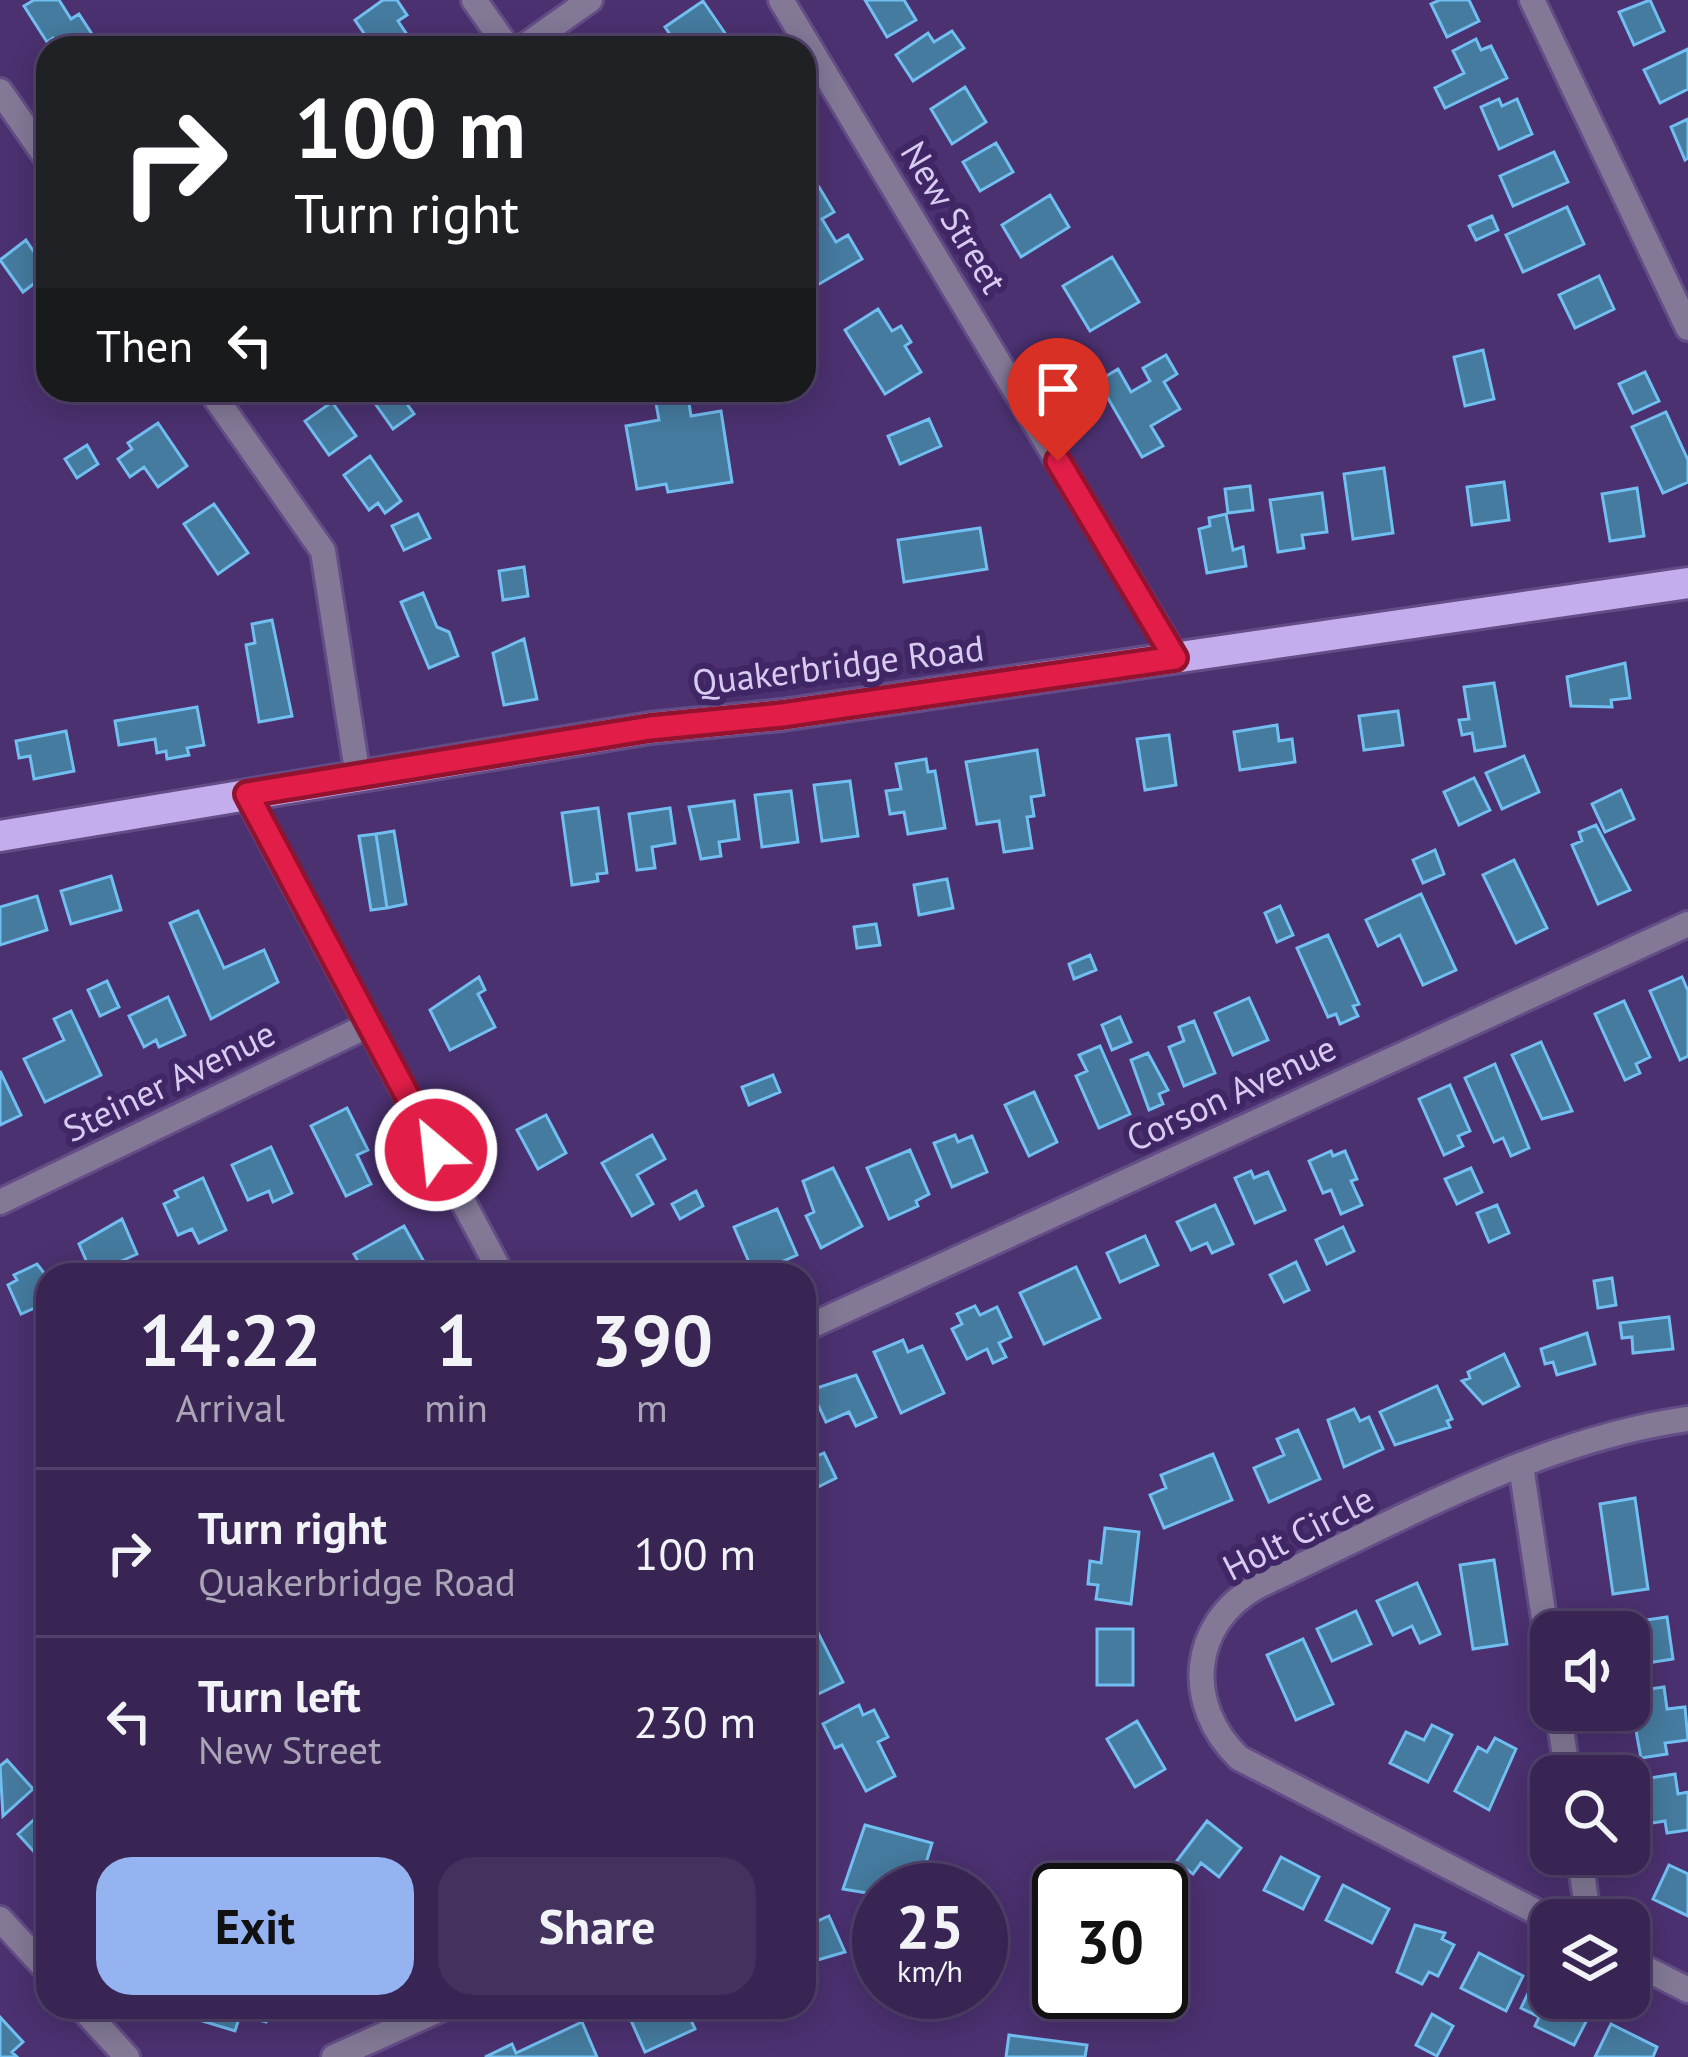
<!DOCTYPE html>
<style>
body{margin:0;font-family:"PT Sans",sans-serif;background:#43315e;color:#f1f3f6;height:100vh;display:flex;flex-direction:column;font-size:45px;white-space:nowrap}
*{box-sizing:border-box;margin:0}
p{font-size:39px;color:#aba5b8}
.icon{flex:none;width:66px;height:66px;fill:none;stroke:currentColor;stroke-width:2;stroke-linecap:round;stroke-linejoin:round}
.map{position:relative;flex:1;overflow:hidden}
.panel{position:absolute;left:36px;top:1263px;width:780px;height:756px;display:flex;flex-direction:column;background:#382554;border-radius:36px;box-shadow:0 6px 30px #0003,0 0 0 3px #52426b}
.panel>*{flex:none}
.banner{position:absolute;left:36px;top:36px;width:780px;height:366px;border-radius:36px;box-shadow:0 6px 30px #0003,0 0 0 3px #52426b;background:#202124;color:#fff;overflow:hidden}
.controls{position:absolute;left:1530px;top:1611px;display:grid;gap:24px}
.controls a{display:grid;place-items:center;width:120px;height:120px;border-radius:24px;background:#382554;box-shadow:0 6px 30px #0003,0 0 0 3px #52426b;font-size:60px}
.speed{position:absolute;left:852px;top:1863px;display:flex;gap:24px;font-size:60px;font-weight:700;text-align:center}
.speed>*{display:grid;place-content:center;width:156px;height:156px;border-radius:50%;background:#382554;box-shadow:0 6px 30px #0003,0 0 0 3px #52426b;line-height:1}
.speed small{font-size:30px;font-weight:400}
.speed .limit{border:6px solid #111;border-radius:18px;background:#fff;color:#111}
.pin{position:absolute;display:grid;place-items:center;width:102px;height:102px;color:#fff;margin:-123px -51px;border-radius:50% 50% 50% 0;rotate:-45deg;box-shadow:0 0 12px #0007}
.pin .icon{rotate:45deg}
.me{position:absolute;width:132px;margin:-66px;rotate:332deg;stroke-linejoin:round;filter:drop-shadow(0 0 9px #0008)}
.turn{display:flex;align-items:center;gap:42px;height:252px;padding:0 60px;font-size:54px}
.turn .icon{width:156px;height:156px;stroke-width:2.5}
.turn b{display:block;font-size:84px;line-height:102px}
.then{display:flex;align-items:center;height:114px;padding:0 60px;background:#0003;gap:24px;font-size:45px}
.eta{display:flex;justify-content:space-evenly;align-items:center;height:204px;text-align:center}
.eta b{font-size:72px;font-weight:600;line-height:84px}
.action{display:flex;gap:24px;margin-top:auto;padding:24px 60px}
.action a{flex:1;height:138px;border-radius:36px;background:#95b2f1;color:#111;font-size:48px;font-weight:600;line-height:138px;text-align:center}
.action a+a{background:#43315e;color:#f1f3f6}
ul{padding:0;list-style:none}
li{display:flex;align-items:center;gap:36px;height:168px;padding:0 60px;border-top:3px solid #52426b}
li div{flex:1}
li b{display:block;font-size:45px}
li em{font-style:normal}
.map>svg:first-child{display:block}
.building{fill:#457b9f;stroke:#71bef1;stroke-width:3}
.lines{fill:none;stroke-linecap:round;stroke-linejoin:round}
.minor-casing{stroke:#644d87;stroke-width:30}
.primary-casing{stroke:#644d87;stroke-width:36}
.minor{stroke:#837997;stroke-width:24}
.primary{stroke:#c3adec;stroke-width:30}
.route-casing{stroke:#92132f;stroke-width:30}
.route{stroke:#e11d48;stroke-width:21}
.labels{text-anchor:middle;stroke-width:12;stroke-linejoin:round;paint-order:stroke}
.street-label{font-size:36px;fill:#d7cbf1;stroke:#402665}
</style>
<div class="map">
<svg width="1688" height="2057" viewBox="0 0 1688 2057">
<rect width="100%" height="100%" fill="#4b3170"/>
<!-- building -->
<path class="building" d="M 34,0 L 59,0 L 71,19 L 79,14 L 101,48 L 60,48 L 53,38 L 47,42 L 24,6 Z
M 383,0 L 397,0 L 407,15 L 398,21 L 416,48 L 374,48 L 355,20 Z
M 865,0 L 904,0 L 916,20 L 887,37 Z
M 1440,0 L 1469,0 L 1479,21 L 1447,37 L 1431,4 Z
M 1650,0 L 1664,31 L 1634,45 L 1619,12 Z
M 703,1 L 729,39 L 716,48 L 705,44 L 679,48 L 665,27 Z
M 952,31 L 964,48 L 913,81 L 896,55 L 928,33 L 934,42 Z
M 1476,39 L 1481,50 L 1491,46 L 1507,78 L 1445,108 L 1435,88 L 1464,73 L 1453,51 Z
M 1688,49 L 1688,89 L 1660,103 L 1644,70 Z
M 965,87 L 986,122 L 952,144 L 931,109 Z
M 1499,99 L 1502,106 L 1517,99 L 1532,134 L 1499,149 L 1481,107 Z
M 1688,119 L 1688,158 L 1685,160 L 1671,127 Z
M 996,143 L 1013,172 L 980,191 L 963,162 Z
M 1554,152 L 1568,182 L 1513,206 L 1500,176 Z
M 819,187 L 834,212 L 822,219 L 836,242 L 848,235 L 862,259 L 814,287 L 804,270 L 804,196 Z
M 1050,195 L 1069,227 L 1021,257 L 1002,225 Z
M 1567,207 L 1584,244 L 1523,272 L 1506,235 Z
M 1492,216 L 1498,230 L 1476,240 L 1469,226 Z
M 26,240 L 48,273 L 23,292 L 0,260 Z
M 1112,257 L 1139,302 L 1090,331 L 1063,286 Z
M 1599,276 L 1614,309 L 1575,328 L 1559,295 Z
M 878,309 L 892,331 L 901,326 L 911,342 L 905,346 L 921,372 L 885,394 L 845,330 Z
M 1483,350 L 1494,399 L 1465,406 L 1454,357 Z
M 1166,355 L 1177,374 L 1164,382 L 1180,409 L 1151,426 L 1163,446 L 1142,457 L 1098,381 L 1118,369 L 1131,392 L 1150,381 L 1143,368 Z
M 1645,372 L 1659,401 L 1633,413 L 1619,384 Z
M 377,390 L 397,390 L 414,414 L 393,429 L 369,395 Z
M 687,390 L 691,416 L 721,411 L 732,482 L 668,492 L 666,484 L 637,489 L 626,426 L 659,420 L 654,392 Z
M 332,402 L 356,436 L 329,455 L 305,421 Z
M 1666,412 L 1688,460 L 1688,482 L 1663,493 L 1632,427 Z
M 929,419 L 941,446 L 900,464 L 888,436 Z
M 158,423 L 187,466 L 158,487 L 144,467 L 130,477 L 118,459 L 132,449 L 128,443 Z
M 87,445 L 98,464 L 77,478 L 65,459 Z
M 370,456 L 401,501 L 385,513 L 378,503 L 369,510 L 344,475 Z
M 1384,468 L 1393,533 L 1353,539 L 1344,474 Z
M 1504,482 L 1509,520 L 1472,525 L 1467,487 Z
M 1250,486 L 1253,510 L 1228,513 L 1225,489 Z
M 1637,488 L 1644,536 L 1610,541 L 1602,494 Z
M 1322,493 L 1327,532 L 1302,535 L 1304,548 L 1278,552 L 1270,500 Z
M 214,504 L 248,553 L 218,574 L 184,524 Z
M 418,514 L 430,538 L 404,550 L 392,526 Z
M 1226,514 L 1233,550 L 1243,547 L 1246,566 L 1207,573 L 1199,529 L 1210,526 L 1209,518 Z
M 980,528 L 987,569 L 904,582 L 898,540 Z
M 524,567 L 528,596 L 503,600 L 499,571 Z
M 423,593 L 437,627 L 449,632 L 458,656 L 429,668 L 401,602 Z
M 272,620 L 292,716 L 259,722 L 246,645 L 255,643 L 252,624 Z
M 524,639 L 537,699 L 504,705 L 493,653 Z
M 1625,663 L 1630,698 L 1611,700 L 1612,707 L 1571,706 L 1567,677 Z
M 1494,683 L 1505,746 L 1475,751 L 1472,733 L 1462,735 L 1459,720 L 1469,719 L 1464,687 Z
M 197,707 L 204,745 L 187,748 L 189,755 L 167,759 L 166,751 L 157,753 L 155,739 L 119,745 L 115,721 Z
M 1398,711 L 1403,745 L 1364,750 L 1359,716 Z
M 1277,725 L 1279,741 L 1292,739 L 1295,762 L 1240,770 L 1234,732 Z
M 66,731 L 74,771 L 34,779 L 30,756 L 19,758 L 16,741 Z
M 1169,735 L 1176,785 L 1145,790 L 1137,739 Z
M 1037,750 L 1044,795 L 1031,797 L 1034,816 L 1027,817 L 1032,848 L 1004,852 L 999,821 L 977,824 L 966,762 Z
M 1524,756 L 1539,792 L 1502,809 L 1486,773 Z
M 926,759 L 928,772 L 935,771 L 945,828 L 908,834 L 904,812 L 890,814 L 886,791 L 901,789 L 896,764 Z
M 1474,778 L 1490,810 L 1459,825 L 1444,792 Z
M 850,781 L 858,836 L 822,841 L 814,785 Z
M 1621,790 L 1634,819 L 1605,832 L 1592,804 Z
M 791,791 L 798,842 L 762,847 L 755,795 Z
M 734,801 L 739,839 L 719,842 L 721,856 L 701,859 L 689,807 Z
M 598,808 L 607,873 L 597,874 L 598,881 L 572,885 L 562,813 Z
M 670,808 L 675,843 L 652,847 L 655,868 L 637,870 L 629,814 Z
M 1596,825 L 1630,890 L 1598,904 L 1572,845 L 1582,841 L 1579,832 Z
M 394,831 L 406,904 L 387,908 L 376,834 Z
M 376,834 L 387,908 L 371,910 L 359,836 Z
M 1435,850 L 1444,874 L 1423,883 L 1413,860 Z
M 1514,860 L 1547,928 L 1516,943 L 1483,875 Z
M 111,876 L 121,910 L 71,924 L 61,891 Z
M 947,879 L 953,908 L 919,915 L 914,885 Z
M 1421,894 L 1456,970 L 1423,985 L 1400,935 L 1378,946 L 1366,920 Z
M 37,896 L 47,930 L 0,945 L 0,907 Z
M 1280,906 L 1293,935 L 1277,942 L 1265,913 Z
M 198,911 L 224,968 L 264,950 L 278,982 L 211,1019 L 170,923 Z
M 876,924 L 880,945 L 857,948 L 854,927 Z
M 1328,935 L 1359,1004 L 1353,1006 L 1358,1016 L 1340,1024 L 1336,1014 L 1328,1017 L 1297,948 Z
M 1090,955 L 1096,970 L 1074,979 L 1069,964 Z
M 479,977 L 485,990 L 478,994 L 495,1027 L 450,1050 L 430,1010 Z
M 1682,977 L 1688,991 L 1688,1056 L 1680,1060 L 1650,991 Z
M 107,981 L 119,1007 L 100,1016 L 88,990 Z
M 168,997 L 185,1035 L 159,1047 L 156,1040 L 144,1047 L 129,1016 Z
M 1249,998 L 1268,1040 L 1233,1055 L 1215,1013 Z
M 1624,1001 L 1650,1057 L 1636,1064 L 1640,1073 L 1625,1080 L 1595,1014 Z
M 71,1011 L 101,1075 L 45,1102 L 24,1059 L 64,1040 L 54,1019 Z
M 1120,1017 L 1131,1042 L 1112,1050 L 1102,1025 Z
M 1194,1021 L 1215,1073 L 1184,1086 L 1169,1047 L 1184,1041 L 1179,1027 Z
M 1541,1042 L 1572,1111 L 1542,1119 L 1512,1055 Z
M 1100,1046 L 1130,1114 L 1099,1128 L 1076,1076 L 1087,1071 L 1079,1055 Z
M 1148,1053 L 1168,1090 L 1159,1094 L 1163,1104 L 1149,1110 L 1131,1060 Z
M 1495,1064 L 1529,1148 L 1511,1156 L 1503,1138 L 1494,1142 L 1465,1078 Z
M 0,1071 L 21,1115 L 0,1125 Z
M 773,1075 L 780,1092 L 749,1105 L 742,1087 Z
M 1450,1085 L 1470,1131 L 1458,1136 L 1463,1146 L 1444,1155 L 1419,1099 Z
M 1034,1092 L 1057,1142 L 1029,1156 L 1005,1105 Z
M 347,1108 L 368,1150 L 357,1155 L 371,1184 L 346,1196 L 311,1126 Z
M 546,1115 L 566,1153 L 538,1169 L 517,1130 Z
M 652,1135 L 665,1159 L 637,1175 L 653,1204 L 632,1216 L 602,1163 Z
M 955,1135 L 958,1142 L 972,1136 L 987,1172 L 952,1187 L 934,1143 Z
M 271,1147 L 292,1193 L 273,1202 L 269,1191 L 248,1200 L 232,1165 Z
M 910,1150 L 929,1194 L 916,1201 L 918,1206 L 889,1219 L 867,1168 Z
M 1331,1151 L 1333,1156 L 1345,1151 L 1357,1179 L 1351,1181 L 1362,1205 L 1341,1214 L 1331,1190 L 1323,1193 L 1309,1161 Z
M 833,1168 L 862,1226 L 821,1248 L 806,1216 L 814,1212 L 803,1181 Z
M 1471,1168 L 1482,1192 L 1457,1204 L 1445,1179 Z
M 1251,1171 L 1254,1178 L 1268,1172 L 1285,1210 L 1255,1223 L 1235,1178 Z
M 203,1178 L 226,1230 L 199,1243 L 192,1229 L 178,1235 L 164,1204 L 178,1197 L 175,1191 Z
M 696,1191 L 703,1206 L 680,1219 L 672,1204 Z
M 1215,1205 L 1233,1244 L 1212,1253 L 1207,1243 L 1191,1250 L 1177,1222 Z
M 1497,1205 L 1509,1233 L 1489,1242 L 1477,1213 Z
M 777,1209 L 797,1255 L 754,1274 L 734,1227 Z
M 122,1219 L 137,1254 L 92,1274 L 79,1244 Z
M 404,1226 L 428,1269 L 417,1275 L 360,1275 L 364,1272 L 354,1254 Z
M 1343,1227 L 1354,1251 L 1327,1264 L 1316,1240 Z
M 1145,1236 L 1158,1265 L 1120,1282 L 1107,1253 Z
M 1296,1262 L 1309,1290 L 1284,1302 L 1270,1275 Z
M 37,1264 L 48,1278 L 48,1302 L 21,1314 L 8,1285 L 17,1280 L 14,1275 Z
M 1076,1267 L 1100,1318 L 1044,1344 L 1020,1293 Z
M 1612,1278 L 1616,1305 L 1598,1308 L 1594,1281 Z
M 975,1306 L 980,1315 L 997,1307 L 1011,1337 L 999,1343 L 1006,1357 L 993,1363 L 987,1349 L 967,1359 L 952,1329 L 962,1324 L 957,1314 Z
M 1669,1317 L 1673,1349 L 1633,1353 L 1632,1337 L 1622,1338 L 1620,1323 Z
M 1587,1333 L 1595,1364 L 1557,1375 L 1553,1362 L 1545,1364 L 1541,1349 Z
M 903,1340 L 908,1352 L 922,1346 L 944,1393 L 901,1413 L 874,1352 Z
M 1504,1354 L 1519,1386 L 1483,1404 L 1462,1381 L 1470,1378 L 1468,1372 Z
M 856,1375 L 876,1417 L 856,1426 L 849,1412 L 826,1422 L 811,1390 Z
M 1437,1386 L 1452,1419 L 1447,1421 L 1450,1427 L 1395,1445 L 1380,1412 Z
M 1354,1409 L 1360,1421 L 1369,1417 L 1383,1449 L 1344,1467 L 1328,1420 Z
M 1298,1430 L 1320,1479 L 1269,1502 L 1254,1468 L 1284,1455 L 1277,1439 Z
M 824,1453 L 836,1478 L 806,1493 L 804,1462 Z
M 1213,1454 L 1232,1500 L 1164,1528 L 1150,1495 L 1166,1488 L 1161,1475 Z
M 1635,1498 L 1648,1589 L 1613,1594 L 1600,1504 Z
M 1105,1528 L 1139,1532 L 1131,1604 L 1096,1599 L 1098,1585 L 1088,1584 L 1090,1561 L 1101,1563 Z
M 1494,1560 L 1507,1644 L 1473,1649 L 1460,1565 Z
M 1417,1583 L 1440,1634 L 1420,1643 L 1412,1626 L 1393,1635 L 1377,1601 Z
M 1356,1611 L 1371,1644 L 1332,1661 L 1317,1629 Z
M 1667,1617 L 1673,1659 L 1629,1666 L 1629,1632 L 1620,1632 L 1619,1624 Z
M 812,1621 L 843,1682 L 814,1696 L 804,1677 L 804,1625 Z
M 1097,1629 L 1133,1629 L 1133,1685 L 1097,1685 Z
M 1303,1639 L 1333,1704 L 1296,1720 L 1267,1655 Z
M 1664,1687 L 1667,1709 L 1685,1707 L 1688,1740 L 1665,1743 L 1667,1754 L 1641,1758 L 1629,1692 Z
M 859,1705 L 863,1715 L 874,1710 L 888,1737 L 878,1742 L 895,1776 L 866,1791 L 842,1745 L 835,1748 L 823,1724 Z
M 1137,1721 L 1165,1769 L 1135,1787 L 1107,1739 Z
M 1432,1725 L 1452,1735 L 1428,1782 L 1390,1763 L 1406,1732 L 1424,1740 Z
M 1495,1738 L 1516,1749 L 1489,1810 L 1455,1791 L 1478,1747 L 1487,1752 Z
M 7,1760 L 33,1789 L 3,1816 L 0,1766 Z
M 1675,1774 L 1678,1794 L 1688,1792 L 1688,1830 L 1667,1833 L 1665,1821 L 1639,1825 L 1632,1781 Z
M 48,1807 L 48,1865 L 47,1866 L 18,1834 Z
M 1207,1821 L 1241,1848 L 1219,1877 L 1201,1863 L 1193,1874 L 1176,1862 Z
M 865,1825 L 932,1843 L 918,1890 L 879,1890 L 879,1895 L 843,1889 Z
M 1281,1857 L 1319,1877 L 1303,1909 L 1264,1890 Z
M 1669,1865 L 1688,1874 L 1688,1916 L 1653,1899 Z
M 1343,1885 L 1389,1909 L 1372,1943 L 1326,1920 Z
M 829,1916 L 845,1952 L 804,1964 L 804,1927 Z
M 1415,1925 L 1445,1933 L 1442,1939 L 1454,1945 L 1438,1976 L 1429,1972 L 1422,1984 L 1397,1972 Z
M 1479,1953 L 1523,1976 L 1506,2011 L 1461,1988 Z
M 1532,1985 L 1590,2014 L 1574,2045 L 1535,2026 L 1539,2017 L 1521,2008 Z
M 189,2007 L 270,2007 L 266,2022 L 240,2015 L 235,2031 L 186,2016 Z
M 625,2007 L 691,2007 L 686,2009 L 695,2029 L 645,2052 Z
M 1432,2014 L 1453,2026 L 1437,2056 L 1416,2045 Z
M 0,2017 L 23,2042 L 12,2052 L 17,2057 L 0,2057 Z
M 582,2022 L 597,2057 L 485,2057 L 512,2044 L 516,2053 Z
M 1611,2024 L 1657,2047 L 1653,2057 L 1595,2057 Z
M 1009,2035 L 1087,2045 L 1085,2057 L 1006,2057 Z"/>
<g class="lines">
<defs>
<path id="minor" d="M 474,0 L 508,48
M 781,0 L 1176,658
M 1532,0 L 1688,328
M 522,48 L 590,0
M 0,91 L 48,160
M 210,390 L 323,551 L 358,777
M 246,794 L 502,1275
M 0,1202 L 369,1025
M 804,1329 L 1688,924
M 1521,1466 L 1551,1665
M 1558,1710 L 1568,1776
M 1579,1854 L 1589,1920
M 0,1919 L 48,1971
M 1552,1920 L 1239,1758 C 1184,1705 1189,1624 1258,1586 C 1395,1523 1537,1440 1688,1419
M 1629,1960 L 1688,1990
M 81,2007 L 127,2057
M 334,2057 L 445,2007"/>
<path id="primary" d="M 0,836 L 650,728 L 782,715 L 1688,583"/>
</defs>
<!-- minor casing -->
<use href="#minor" class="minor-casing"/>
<!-- primary casing -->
<use href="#primary" class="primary-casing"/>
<!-- minor -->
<use href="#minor" class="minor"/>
<!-- primary -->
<use href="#primary" class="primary"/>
</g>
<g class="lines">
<defs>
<path id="route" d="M 436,1150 L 247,794 L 650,728 L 782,715 L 1175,658 L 1058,461"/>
</defs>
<!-- route casing -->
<use href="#route" class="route-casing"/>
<!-- route -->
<use href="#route" class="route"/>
</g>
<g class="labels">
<!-- street labels -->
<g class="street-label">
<text transform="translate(954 217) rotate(59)" y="13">New Street</text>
<text transform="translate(838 665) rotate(-7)" y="13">Quakerbridge Road</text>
<text transform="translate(169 1081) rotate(-26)" y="13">Steiner Avenue</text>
<text transform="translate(1231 1093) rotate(-25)" y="13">Corson Avenue</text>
<text transform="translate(1298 1533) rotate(-27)" y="13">Holt Circle</text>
</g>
</g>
</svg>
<div class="controls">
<a><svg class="icon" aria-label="sound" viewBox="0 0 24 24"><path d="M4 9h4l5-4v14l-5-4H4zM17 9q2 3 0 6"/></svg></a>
<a><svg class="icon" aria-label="search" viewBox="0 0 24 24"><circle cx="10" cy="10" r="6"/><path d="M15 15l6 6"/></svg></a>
<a><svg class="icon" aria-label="layers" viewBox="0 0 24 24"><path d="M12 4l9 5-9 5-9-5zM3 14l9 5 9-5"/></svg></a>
</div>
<div class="speed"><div>25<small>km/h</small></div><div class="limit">30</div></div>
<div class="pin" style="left:1058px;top:461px;background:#d93025"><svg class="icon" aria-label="arrive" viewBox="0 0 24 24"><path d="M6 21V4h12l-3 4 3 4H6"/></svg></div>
<svg class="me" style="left:436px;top:1150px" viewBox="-20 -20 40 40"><circle r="17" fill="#e11d48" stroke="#fff" stroke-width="3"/><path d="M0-11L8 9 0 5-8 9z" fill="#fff"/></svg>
<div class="banner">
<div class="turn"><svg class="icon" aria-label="right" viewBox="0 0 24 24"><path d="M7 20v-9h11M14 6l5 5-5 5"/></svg><div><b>100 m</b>Turn right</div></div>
<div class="then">Then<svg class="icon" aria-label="left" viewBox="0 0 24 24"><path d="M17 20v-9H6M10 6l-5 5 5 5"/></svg></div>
</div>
<section class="panel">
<div class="eta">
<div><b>14:22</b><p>Arrival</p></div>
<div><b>1</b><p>min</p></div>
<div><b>390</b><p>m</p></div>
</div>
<ul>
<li><svg class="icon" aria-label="right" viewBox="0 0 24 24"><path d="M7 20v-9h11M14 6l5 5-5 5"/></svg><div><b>Turn right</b><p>Quakerbridge Road</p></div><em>100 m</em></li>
<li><svg class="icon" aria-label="left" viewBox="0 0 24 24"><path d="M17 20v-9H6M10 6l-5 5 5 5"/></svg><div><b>Turn left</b><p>New Street</p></div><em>230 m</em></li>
</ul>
<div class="action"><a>Exit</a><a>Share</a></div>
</section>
</div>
